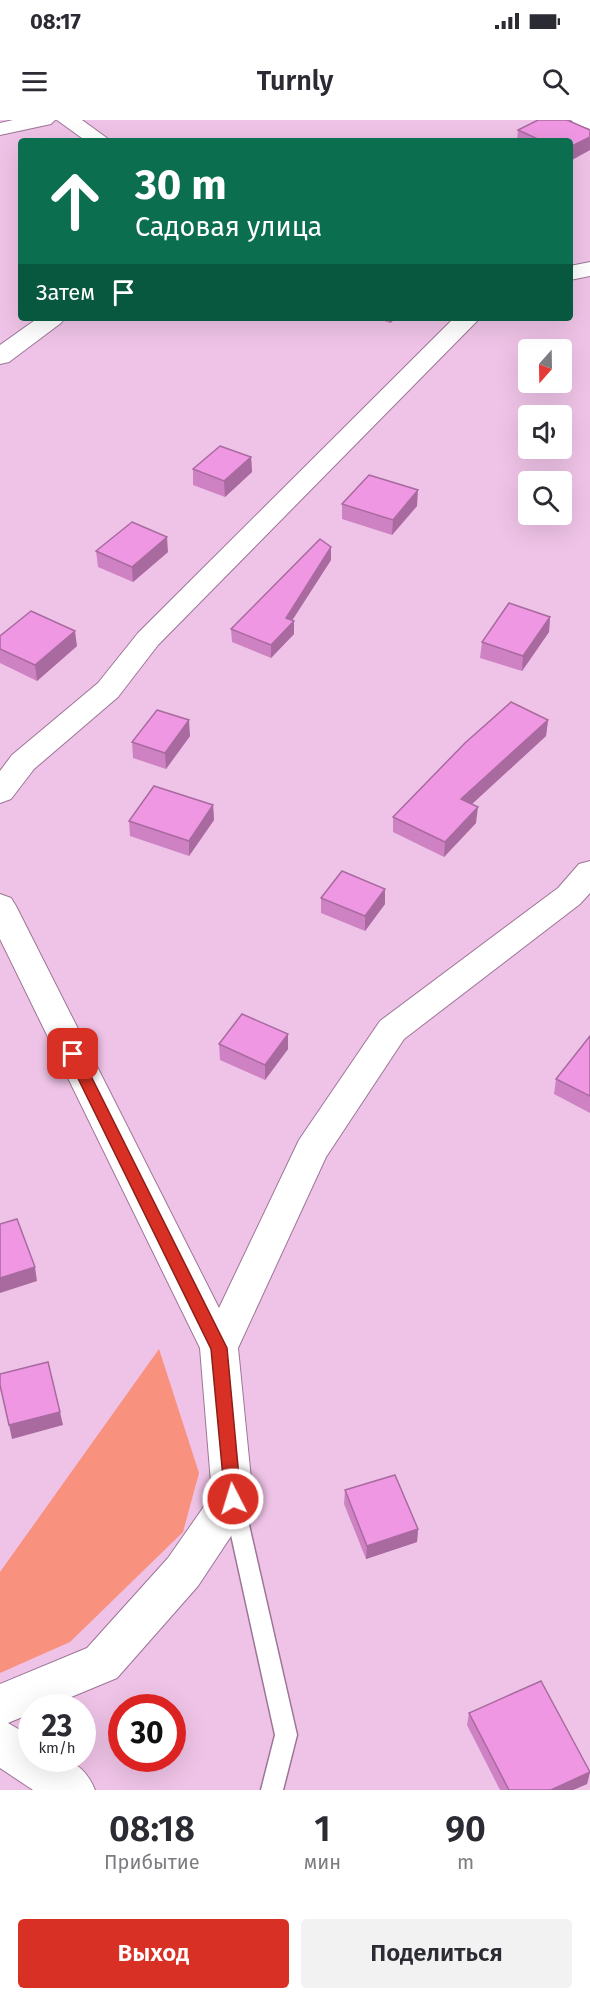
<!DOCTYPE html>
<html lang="ru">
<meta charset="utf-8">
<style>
body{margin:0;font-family:"Fira Sans",sans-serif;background:#f2f2f3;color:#2b2b33;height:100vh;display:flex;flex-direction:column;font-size:22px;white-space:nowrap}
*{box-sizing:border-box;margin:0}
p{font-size:20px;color:#7c7c81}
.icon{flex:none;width:33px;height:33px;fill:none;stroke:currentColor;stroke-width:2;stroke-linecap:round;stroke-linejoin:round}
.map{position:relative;height:1670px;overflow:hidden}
.details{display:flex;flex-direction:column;background:#fff;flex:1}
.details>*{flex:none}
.hud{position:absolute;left:18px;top:18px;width:555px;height:183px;border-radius:6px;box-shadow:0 6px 24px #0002;background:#0b6e4f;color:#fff;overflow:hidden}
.needle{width:39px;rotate:200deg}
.tools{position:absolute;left:518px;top:219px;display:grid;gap:12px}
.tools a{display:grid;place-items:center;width:54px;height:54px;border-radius:6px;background:#fff;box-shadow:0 6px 24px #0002;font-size:30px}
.speed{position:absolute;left:18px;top:1574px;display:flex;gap:12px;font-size:30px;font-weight:700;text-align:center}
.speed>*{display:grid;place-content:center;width:78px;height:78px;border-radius:50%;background:#fff;box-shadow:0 6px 24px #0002;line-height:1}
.speed small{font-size:15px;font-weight:400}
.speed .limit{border:9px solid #d22;background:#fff;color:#111}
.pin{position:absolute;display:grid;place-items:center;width:51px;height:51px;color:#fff;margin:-26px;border-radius:12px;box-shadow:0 3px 9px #0006}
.me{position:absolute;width:66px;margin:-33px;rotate:355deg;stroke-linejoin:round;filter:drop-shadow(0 0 4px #0008)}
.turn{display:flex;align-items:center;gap:21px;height:126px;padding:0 18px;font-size:27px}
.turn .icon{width:78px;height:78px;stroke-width:2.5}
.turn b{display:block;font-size:42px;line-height:51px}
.then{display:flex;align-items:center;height:57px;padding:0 18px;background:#0003;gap:12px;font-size:22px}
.eta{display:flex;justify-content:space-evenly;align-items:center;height:102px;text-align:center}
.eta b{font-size:36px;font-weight:600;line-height:42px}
.action{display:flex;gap:12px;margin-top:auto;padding:12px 18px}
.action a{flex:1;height:69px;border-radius:6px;background:#d93025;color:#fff;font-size:24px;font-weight:600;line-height:69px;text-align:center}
.action a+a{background:#f2f2f3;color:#2b2b33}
.status{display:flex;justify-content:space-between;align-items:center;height:42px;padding:0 30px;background:#fff;direction:ltr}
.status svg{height:16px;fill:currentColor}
header{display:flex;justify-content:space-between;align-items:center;height:78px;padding:0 18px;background:#fff;font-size:27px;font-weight:600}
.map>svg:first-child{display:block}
.green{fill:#f8917d}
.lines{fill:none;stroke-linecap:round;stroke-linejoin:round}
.lane-casing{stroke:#9d7597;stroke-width:3}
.street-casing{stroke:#9d7597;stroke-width:2}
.lane{fill:#fff;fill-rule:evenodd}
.street{fill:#fff;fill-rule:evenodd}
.wall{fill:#ce82c3}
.shaded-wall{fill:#a86a9f}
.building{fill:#f097e3;stroke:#a86a9f;stroke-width:1.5}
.route{fill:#d93025;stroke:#8d1f18;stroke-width:1.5}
</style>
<div class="status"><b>08:17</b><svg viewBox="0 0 49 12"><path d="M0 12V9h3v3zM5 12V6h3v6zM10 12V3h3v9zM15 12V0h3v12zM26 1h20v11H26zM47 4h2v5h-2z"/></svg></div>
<header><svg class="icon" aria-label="menu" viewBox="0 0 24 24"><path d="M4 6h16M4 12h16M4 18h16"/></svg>Turnly<svg class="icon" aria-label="search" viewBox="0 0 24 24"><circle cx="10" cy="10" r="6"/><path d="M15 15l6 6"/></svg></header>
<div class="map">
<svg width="590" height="1670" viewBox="0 0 590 1670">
<rect width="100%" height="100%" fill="#efc3e7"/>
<!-- green -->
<path class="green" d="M 159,1229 L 199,1353 L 183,1412 L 70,1522 L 0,1553 L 0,1452 Z"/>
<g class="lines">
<defs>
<path id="lane" d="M 234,1374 L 241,1376 L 244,1383 L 297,1615 L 283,1670 L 261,1670 L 275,1615 L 224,1383 L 227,1376 Z"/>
<path id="street" d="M 13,0 L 55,0 L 51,4 L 0,15 L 0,3 Z
M 57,0 L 82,0 L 111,21 L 86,21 Z
M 571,0 L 590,0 L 590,9 L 575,4 Z
M 590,142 L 590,156 L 570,160 L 570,146 Z
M 38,198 L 65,198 L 61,203 L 9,242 L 0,244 L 0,225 Z
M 454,198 L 480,198 L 158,525 L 118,577 L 34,649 L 11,679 L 0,683 L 0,651 L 12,635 L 98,563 L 138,513 Z
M 590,741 L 590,773 L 580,784 L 404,919 L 326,1037 L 238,1228 L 253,1379 L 247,1392 L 198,1466 L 117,1558 L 47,1587 L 32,1587 L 32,1593 L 8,1603 L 32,1617 L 32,1638 C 62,1638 82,1638 95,1670 L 33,1670 L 0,1648 L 0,1564 L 87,1528 L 168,1438 L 212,1375 L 200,1228 L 0,819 L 0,774 L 11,778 L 16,786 L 219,1188 L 299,1020 L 380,901 L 558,768 L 579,744 Z"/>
</defs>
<!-- lane casing -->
<use href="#lane" class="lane-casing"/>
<!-- street casing -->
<use href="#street" class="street-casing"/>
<!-- lane -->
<use href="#lane" class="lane"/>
<!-- street -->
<use href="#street" class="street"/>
</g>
<!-- wall -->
<path class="wall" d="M 538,0 L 567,0 L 590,10 L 590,30 L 570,41 L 570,21 L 517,21 L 518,10 Z
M 376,198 L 397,198 L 390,203 Z
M 251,337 L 252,352 L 225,377 L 193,365 L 193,349 Z
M 342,384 L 417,386 L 392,415 L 342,399 Z
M 96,431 L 168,432 L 133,462 L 98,447 Z
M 331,440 L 292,500 L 294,501 L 294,514 L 271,538 L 232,522 L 231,509 Z
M 550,497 L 549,512 L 522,551 L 480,538 L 482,522 Z
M 0,516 L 77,526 L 37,561 L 0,543 Z
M 548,600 L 546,616 L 472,684 L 476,703 L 444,737 L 393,712 L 393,697 Z
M 190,616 L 166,649 L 133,638 L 132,622 Z
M 213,685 L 214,700 L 189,736 L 130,716 L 129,701 Z
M 385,769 L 385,784 L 365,811 L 321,793 L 321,778 Z
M 590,916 L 590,993 L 554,974 L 556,959 Z
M 219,924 L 288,929 L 265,960 L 220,940 Z
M 345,1370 L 418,1409 L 417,1422 L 366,1439 L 344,1384 Z
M 469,1593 L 590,1652 L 587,1664 L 573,1670 L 500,1670 L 467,1605 Z"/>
<!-- shaded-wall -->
<path class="shaded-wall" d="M 590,17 L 590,30 L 570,41 L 570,27 Z
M 390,198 L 397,198 L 390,203 Z
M 251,337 L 252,352 L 225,377 L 224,361 Z
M 418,370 L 417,386 L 392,415 L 393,400 Z
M 167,417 L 168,432 L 133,462 L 132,447 Z
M 331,427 L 331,440 L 288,507 L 294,501 L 294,514 L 271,538 L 271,525 L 286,498 Z
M 550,497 L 549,512 L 522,551 L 523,536 Z
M 75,511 L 77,526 L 37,561 L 35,545 Z
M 189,600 L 190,616 L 166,649 L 165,633 Z
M 548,600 L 546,616 L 460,695 L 461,679 Z
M 213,685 L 214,700 L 189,736 L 189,721 Z
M 478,687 L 476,703 L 444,737 L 445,722 Z
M 385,769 L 385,784 L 365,811 L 365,796 Z
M 288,914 L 288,929 L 265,960 L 265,945 Z
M 35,1147 L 37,1161 L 0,1173 L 0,1158 Z
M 60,1292 L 63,1305 L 12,1319 L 9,1305 Z
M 418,1409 L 417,1422 L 366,1439 L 367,1426 Z
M 590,1652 L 587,1664 L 573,1670 L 551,1670 Z"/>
<!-- building -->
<path class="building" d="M 538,0 L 567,0 L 590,10 L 590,17 L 570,27 L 570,21 L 542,21 L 518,10 Z
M 220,326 L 251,337 L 224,361 L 193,349 Z
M 369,355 L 418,370 L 393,400 L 342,384 Z
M 132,402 L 167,417 L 132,447 L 96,431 Z
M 320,419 L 331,427 L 286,498 L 294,501 L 271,525 L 231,509 Z
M 509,483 L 550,497 L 523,536 L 482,522 Z
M 31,491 L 75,511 L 35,545 L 0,529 L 0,516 Z
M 511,582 L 548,600 L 461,679 L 478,687 L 445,722 L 393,697 L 465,623 Z
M 157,590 L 189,600 L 165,633 L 132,622 Z
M 154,666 L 213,685 L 189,721 L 129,701 Z
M 342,751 L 385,769 L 365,796 L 321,778 Z
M 242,894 L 288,914 L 265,945 L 219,924 Z
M 590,916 L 590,976 L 556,959 Z
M 17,1099 L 35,1147 L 0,1158 L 0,1104 Z
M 48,1242 L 60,1292 L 9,1305 L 0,1265 L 0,1254 Z
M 395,1355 L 418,1409 L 367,1426 L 345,1370 Z
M 541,1561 L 590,1652 L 551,1670 L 509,1670 L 469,1593 Z"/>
<!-- route -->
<path class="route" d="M 73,928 L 78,930 L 227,1228 L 241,1379 L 239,1384 L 233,1387 L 227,1384 L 225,1379 L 211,1229 L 66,934 L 68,930 Z"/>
</svg>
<div class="tools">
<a><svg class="needle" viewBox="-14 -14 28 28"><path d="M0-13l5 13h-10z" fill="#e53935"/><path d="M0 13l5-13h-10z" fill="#7c7c81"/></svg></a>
<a><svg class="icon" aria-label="sound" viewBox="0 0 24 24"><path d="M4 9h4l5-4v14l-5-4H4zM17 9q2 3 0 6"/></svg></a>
<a><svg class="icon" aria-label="search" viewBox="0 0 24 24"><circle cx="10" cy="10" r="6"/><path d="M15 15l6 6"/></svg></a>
</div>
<div class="speed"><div>23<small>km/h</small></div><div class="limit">30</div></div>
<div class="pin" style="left:73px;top:934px;background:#d93025"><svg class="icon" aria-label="arrive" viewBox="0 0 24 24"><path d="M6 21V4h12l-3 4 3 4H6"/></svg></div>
<svg class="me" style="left:233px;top:1379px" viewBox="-20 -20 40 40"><circle r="17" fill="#d93025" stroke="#fff" stroke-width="3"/><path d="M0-11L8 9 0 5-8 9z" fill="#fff"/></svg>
<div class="hud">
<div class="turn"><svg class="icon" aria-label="ahead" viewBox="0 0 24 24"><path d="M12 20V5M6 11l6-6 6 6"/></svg><div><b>30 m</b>Садовая улица</div></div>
<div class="then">Затем<svg class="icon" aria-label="arrive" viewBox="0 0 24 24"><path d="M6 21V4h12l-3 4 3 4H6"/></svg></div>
</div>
</div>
<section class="details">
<div class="eta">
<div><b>08:18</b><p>Прибытие</p></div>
<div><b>1</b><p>мин</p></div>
<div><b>90</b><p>m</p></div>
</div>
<div class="action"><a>Выход</a><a>Поделиться</a></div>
</section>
